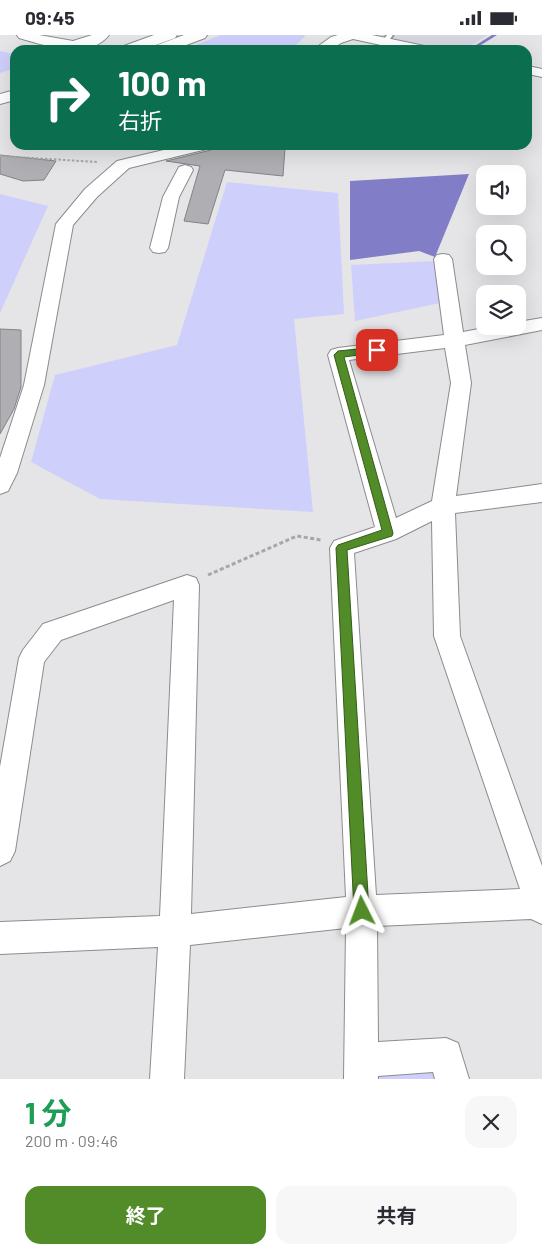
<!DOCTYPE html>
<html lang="ja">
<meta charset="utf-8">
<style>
body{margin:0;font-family:Barlow,"Noto Sans JP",sans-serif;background:#f7f7f7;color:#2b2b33;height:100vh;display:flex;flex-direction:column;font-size:19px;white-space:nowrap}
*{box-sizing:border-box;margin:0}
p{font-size:16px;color:#7c7c81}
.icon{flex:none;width:28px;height:28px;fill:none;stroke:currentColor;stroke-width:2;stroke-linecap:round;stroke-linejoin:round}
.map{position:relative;height:1044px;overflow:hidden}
.sheet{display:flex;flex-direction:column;background:#fff;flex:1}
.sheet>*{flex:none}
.top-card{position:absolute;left:10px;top:10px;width:522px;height:105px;border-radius:15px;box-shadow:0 5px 20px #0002;background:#0b6e4f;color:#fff;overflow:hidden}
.fabs{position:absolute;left:476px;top:130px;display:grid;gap:10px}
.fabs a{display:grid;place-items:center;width:50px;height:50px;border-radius:10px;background:#fff;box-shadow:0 5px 20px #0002;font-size:25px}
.pin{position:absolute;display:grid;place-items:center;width:42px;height:42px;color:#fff;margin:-21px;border-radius:10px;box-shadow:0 2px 8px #0006}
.me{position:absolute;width:55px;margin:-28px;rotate:357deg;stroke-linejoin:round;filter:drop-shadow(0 0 4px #0008)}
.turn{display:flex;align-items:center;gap:18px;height:105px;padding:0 25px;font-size:22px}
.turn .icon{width:65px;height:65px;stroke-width:2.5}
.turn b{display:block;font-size:35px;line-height:42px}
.round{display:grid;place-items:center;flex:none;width:52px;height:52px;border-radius:15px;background:#f7f7f7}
.headline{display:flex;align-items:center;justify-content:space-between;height:85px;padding:0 25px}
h1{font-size:30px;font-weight:700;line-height:38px;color:#1e9e55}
.primary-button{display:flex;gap:10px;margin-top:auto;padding:10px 25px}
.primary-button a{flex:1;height:58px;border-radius:15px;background:#528c29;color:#fff;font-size:20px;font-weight:700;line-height:58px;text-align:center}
.primary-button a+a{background:#f7f7f7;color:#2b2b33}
.status{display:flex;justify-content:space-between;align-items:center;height:35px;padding:0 25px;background:#fff;direction:ltr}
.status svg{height:14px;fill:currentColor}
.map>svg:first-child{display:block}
.built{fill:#d7d7e2}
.green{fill:#cfcffb}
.water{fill:#817dc7}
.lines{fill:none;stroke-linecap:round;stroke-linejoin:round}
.stream{fill:#817dc7;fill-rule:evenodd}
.building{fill:#afafb3;stroke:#838386}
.service-casing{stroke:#8c8c8f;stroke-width:3}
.minor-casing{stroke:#8c8c8f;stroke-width:2}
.trunk-casing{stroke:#8c8c8f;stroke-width:2}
.path-far1{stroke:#a7a7a9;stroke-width:2;stroke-dasharray:2.5 2;stroke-linecap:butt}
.path{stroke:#a7a7a9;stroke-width:3;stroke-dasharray:4 2.5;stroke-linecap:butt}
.service{fill:#fff;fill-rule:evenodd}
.minor{fill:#fff;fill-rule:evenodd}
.trunk{fill:#fff;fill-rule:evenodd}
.route{fill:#528c29;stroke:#355b1b}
</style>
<div class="status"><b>09:45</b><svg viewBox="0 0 49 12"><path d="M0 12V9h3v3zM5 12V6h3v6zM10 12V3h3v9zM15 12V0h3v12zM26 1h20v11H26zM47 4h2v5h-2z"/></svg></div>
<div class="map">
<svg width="542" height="1044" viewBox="0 0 542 1044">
<rect width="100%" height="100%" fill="#e5e5e8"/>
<!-- built -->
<path class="built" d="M 376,0 L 488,0 L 463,15 L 444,15 Z"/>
<!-- green -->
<path class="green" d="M 221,0 L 305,0 L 305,1 L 291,15 L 183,15 Z
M 0,16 L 15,19 L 15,33 L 0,38 Z
M 227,147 L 338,158 L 344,279 L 294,284 L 313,477 L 100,464 L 31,427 L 55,340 L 177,310 Z
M 0,159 L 48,171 L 0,278 Z
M 436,226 L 440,268 L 355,286 L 351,230 Z
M 439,1030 L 442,1044 L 369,1044 L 368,1036 Z"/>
<!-- water -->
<path class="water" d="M 469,139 L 435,222 L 419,216 L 350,225 L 350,146 Z"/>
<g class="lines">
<!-- stream -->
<path class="stream" d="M 492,0 L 497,0 L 473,15 L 468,15 Z"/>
</g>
<!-- building -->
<path class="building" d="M 215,110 L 285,113 L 283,141 L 225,135 L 208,189 L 184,186 L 200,131 L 166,126 L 211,115 Z
M 0,120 L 56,126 L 44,145 L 23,146 L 0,139 Z
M 0,294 L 21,295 L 21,352 L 14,374 L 0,399 Z"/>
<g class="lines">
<defs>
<path id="service" d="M 387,0 L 393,0 L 387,8 L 383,8 L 382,7 Z"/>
<path id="minor" d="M 17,0 L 39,0 L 73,6 L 92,0 L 109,0 C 89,26 44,10 19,3 Z
M 338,0 L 372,0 L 429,12 L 431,15 L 404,15 L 353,4 L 341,8 L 330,15 L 313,15 L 331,2 Z
M 528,31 L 542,34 L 542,42 L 528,39 Z
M 185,110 L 213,110 L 211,113 L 129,133 L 97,162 L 73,190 L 44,350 L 17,438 L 8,456 L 0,459 L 0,423 L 24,350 L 56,189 L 85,154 L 117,126 Z
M 185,130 L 191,132 L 193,135 L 179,162 L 168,213 L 165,217 L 159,218 L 153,217 L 150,213 L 163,162 L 179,132 Z
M 443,219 L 449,220 L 452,224 L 463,297 L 494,291 L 518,291 L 518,287 L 542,283 L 542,295 L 465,310 L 471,348 L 456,461 L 542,449 L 542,467 L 455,478 L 460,601 L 542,831 L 542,889 L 531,884 L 377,891 L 378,1007 L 446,1003 L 458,1008 L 469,1044 L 435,1044 L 433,1037 L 378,1041 L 378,1044 L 344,1044 L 346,893 L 190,910 L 184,1044 L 150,1044 L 158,912 L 0,919 L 0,887 L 160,881 L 174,565 L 61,605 L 44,627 L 15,816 L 10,826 L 0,831 L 0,732 L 19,623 L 23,615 L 43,589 L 187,540 L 196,543 L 199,550 L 191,879 L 346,862 L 330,513 L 334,506 L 375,492 L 328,320 L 331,315 L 338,313 L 444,300 L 434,224 L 437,220 ZM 445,313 L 451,348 L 432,466 L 396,483 L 349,325 ZM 432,486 L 434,601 L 520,854 L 376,860 L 354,518 L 396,504 Z"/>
<path id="trunk" d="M 154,0 L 177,0 L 175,3 L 142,15 L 119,15 L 121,12 Z
M 184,0 L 207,0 L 205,3 L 173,15 L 150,15 L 152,12 Z
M 15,55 L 15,65 L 0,69 L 0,59 Z"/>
</defs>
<!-- service casing -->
<use href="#service" class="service-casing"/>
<!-- minor casing -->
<use href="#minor" class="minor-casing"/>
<!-- trunk casing -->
<use href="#trunk" class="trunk-casing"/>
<!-- path-far1 -->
<path class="path-far1" d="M 0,121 L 97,127"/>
<!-- path -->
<path class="path" d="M 208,540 L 297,501 L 321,505"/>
<!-- service -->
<use href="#service" class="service"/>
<!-- minor -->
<use href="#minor" class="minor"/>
<!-- trunk -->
<use href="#trunk" class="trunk"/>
</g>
<!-- route -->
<path class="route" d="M 377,312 L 382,315 L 380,317 L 344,322 L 393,498 L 392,501 L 347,515 L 369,876 L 367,881 L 362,883 L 356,881 L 354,876 L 336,513 L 338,510 L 382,495 L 334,320 L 338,316 Z"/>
</svg>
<div class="fabs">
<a><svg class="icon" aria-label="sound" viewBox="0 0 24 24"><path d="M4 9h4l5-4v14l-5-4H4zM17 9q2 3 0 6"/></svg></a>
<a><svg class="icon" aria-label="search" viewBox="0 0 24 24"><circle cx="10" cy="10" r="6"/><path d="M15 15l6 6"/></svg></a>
<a><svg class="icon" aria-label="layers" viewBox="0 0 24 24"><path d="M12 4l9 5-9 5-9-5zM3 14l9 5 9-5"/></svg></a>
</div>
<div class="pin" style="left:377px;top:315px;background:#d93025"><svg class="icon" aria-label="arrive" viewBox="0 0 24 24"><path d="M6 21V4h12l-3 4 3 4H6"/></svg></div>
<svg class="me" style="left:362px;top:876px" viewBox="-20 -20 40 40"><path d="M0-17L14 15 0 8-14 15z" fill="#528c29" stroke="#fff" stroke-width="4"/></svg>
<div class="top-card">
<div class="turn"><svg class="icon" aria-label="right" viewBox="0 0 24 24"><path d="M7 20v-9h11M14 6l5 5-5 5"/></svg><div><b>100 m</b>右折</div></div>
</div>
</div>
<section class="sheet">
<div class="headline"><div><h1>1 分</h1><p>200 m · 09:46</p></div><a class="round"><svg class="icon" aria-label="close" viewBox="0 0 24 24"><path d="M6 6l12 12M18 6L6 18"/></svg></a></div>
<div class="primary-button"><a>終了</a><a>共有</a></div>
</section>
